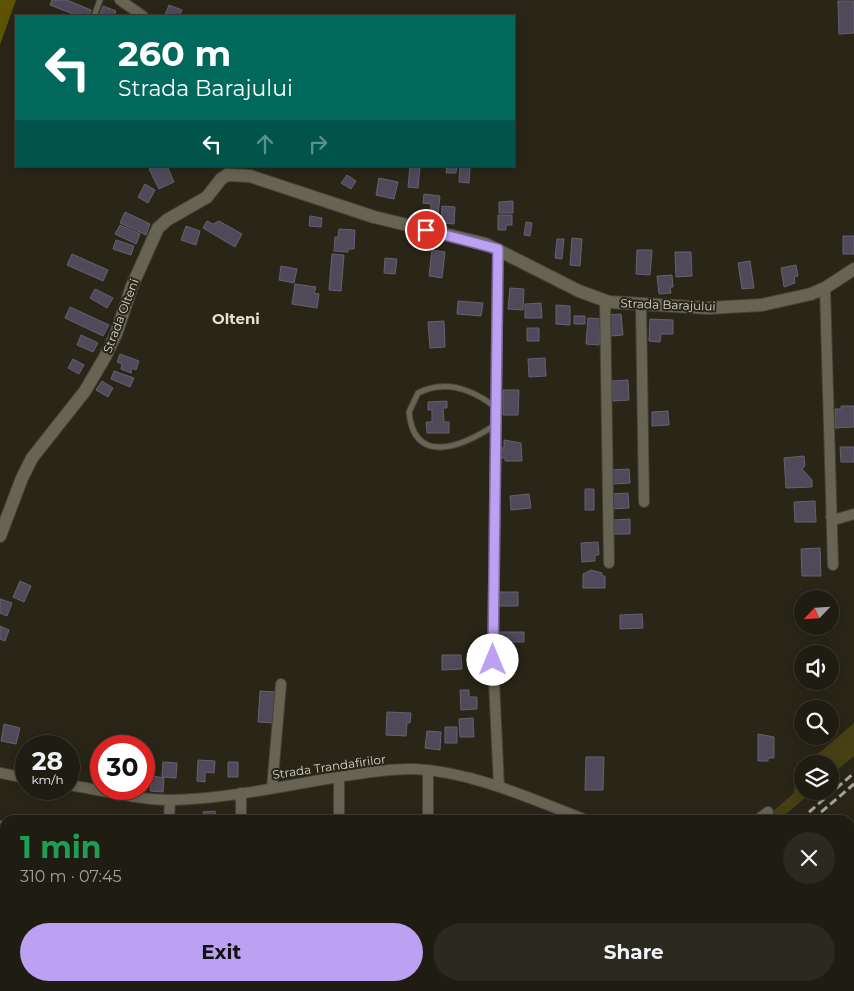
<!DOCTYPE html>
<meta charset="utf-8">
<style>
body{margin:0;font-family:Montserrat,sans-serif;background:#2c2920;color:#f1f3f6;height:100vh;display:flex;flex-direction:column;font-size:19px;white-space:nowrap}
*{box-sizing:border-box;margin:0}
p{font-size:16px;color:#a1a19f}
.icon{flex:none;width:28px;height:28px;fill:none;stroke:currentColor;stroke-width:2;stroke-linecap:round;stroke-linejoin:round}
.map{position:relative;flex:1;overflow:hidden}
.drawer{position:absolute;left:0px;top:815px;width:855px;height:176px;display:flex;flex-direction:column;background:#1f1c12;border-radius:15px 15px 0 0;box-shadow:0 2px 12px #0003,0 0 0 1px #3c3a32}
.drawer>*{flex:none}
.guide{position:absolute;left:15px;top:15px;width:500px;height:152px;border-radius:0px;box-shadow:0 2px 12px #0003,0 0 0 1px #3c3a32;background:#00695c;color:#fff;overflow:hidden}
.needle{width:32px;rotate:245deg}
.buttons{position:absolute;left:794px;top:590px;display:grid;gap:10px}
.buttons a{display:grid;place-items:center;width:45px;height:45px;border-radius:50%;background:#1f1c12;box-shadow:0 2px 12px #0003,0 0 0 1px #3c3a32;font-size:25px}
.speed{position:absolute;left:15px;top:735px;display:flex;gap:10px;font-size:25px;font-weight:700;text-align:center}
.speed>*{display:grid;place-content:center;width:65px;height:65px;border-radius:50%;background:#1f1c12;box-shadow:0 2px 12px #0003,0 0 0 1px #3c3a32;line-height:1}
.speed small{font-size:12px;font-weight:400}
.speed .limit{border:8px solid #d22;background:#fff;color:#111}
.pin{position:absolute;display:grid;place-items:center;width:42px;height:42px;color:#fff;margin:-21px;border:2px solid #fff;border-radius:50%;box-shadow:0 1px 5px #0007}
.me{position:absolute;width:55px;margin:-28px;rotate:0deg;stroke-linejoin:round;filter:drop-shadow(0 0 4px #0008)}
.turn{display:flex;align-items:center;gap:18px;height:105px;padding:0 20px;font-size:22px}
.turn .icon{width:65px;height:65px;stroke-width:2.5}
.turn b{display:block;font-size:35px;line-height:42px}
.lanes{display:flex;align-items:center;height:48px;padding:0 20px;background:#0003;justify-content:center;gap:25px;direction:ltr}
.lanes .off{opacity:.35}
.round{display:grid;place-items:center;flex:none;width:52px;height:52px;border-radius:26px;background:#2c2920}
.summary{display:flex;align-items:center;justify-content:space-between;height:85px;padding:0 20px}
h1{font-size:30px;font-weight:700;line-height:38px;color:#1e9e55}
.cta{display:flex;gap:10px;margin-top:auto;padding:10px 20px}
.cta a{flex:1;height:58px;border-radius:30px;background:#bca0f2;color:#111;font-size:20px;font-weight:700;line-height:58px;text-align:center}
.cta a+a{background:#2c2920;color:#f1f3f6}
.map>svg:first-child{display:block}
.green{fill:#484015}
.water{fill:#5e5203}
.building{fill:#4f4a59;stroke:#666070}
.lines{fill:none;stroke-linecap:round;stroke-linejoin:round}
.lane-casing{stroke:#454337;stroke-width:7}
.street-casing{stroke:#454337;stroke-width:12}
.secondary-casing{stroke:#454337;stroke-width:14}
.lane{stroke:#676454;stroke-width:5}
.street{stroke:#676454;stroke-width:10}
.secondary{stroke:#676454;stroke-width:12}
.rail{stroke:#a7a59a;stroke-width:3;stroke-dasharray:8 4;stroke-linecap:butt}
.route-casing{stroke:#7a689d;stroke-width:12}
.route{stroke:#bca0f2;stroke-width:9}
.labels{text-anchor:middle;stroke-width:4;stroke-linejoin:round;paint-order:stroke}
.street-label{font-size:12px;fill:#d7d6cc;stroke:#292618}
.quarter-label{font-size:15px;font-weight:bold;fill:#e6e3d0;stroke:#292618}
</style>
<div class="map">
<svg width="854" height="991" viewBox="0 0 854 991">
<rect width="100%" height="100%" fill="#292618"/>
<!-- green -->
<path class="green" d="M 854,723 L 854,756 L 830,776 L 830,764 L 806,764 Z
M 802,767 L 802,791 L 813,791 L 779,820 L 763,820 L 794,793 L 796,774 Z"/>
<!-- water -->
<path class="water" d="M 0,0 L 16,0 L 0,45 Z"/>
<!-- building -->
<path class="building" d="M 52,0 L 67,0 L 91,10 L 89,16 L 78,16 L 50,5 Z
M 838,1 L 854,1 L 854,33 L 839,34 Z
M 169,5 L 182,10 L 179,16 L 165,15 Z
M 103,6 L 116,11 L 114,16 L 99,16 Z
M 154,166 L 167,166 L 174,182 L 159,189 L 149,169 Z
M 410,166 L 420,166 L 418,188 L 408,187 Z
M 447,166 L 457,166 L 456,173 L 446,173 Z
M 460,166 L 470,166 L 469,183 L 459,182 Z
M 347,175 L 356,181 L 351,189 L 341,183 Z
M 379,178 L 398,182 L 394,199 L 376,195 Z
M 145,184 L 155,190 L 148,203 L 138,197 Z
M 424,194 L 440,196 L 437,224 L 430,223 L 431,204 L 423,203 Z
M 513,201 L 513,213 L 499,213 L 499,202 Z
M 442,206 L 455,207 L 454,224 L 441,223 Z
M 125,212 L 150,224 L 146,235 L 120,223 Z
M 498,215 L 512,215 L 512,225 L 506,225 L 506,230 L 498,230 Z
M 310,216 L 322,218 L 321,227 L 309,226 Z
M 207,221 L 213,224 L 219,221 L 242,234 L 235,247 L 203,228 Z
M 526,222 L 532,223 L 530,236 L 524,235 Z
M 120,225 L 140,234 L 136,244 L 115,234 Z
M 186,226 L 200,231 L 196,245 L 181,240 Z
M 339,229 L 355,230 L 354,249 L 348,249 L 348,252 L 334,251 L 335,237 L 338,237 Z
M 843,236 L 854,236 L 854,254 L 843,254 Z
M 572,238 L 582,239 L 580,266 L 570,265 Z
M 557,239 L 564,239 L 562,259 L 555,258 Z
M 116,240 L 134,246 L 131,255 L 113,249 Z
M 432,250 L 445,252 L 442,278 L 429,276 Z
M 637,250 L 652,250 L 650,275 L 636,274 Z
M 675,252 L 691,252 L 692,276 L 676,277 Z
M 72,254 L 108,270 L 103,281 L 67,265 Z
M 332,254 L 344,255 L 341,291 L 329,290 Z
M 385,258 L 397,259 L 395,274 L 384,273 Z
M 750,261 L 754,288 L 742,289 L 738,263 Z
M 796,265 L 798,276 L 794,277 L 795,283 L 784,287 L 781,268 Z
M 281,266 L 297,269 L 294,283 L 279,280 Z
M 672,275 L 673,287 L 670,287 L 671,293 L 659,294 L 657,276 Z
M 295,284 L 316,287 L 314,293 L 319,294 L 317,308 L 292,304 Z
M 510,288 L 524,289 L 523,310 L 508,309 Z
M 95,289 L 113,298 L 107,308 L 90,298 Z
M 458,301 L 483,303 L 481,316 L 457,314 Z
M 541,303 L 542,318 L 525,318 L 525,304 Z
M 556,305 L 570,306 L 570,325 L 556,324 Z
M 70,307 L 109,325 L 103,336 L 65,318 Z
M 621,314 L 623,335 L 611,336 L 609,315 Z
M 574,316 L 585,316 L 585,324 L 574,324 Z
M 588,318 L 601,319 L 599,345 L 586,344 Z
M 650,319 L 673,320 L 673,334 L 661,334 L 660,342 L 649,341 Z
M 444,321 L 445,347 L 430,348 L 428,322 Z
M 527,328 L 539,328 L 539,341 L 527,341 Z
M 81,335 L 98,343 L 93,352 L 77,345 Z
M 120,354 L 139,361 L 136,370 L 132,368 L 131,373 L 121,369 L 122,364 L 117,362 Z
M 545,358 L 546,376 L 529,377 L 528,359 Z
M 73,359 L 84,365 L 79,374 L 68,368 Z
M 114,371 L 134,378 L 130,387 L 111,379 Z
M 628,380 L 629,400 L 613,401 L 612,381 Z
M 102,381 L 113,388 L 108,397 L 96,390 Z
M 503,390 L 519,390 L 518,415 L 503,415 Z
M 447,401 L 447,408 L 443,408 L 444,422 L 449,422 L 449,433 L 427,433 L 426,422 L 432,422 L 432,410 L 428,410 L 428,402 Z
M 841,406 L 854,406 L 854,427 L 835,428 L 835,409 L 841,409 Z
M 668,411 L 669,425 L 652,426 L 652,412 Z
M 504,440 L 521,443 L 522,461 L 505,461 L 505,458 L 501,458 L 500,448 L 504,448 Z
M 840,447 L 854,447 L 854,462 L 841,462 Z
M 804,456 L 805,466 L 802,469 L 812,480 L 812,487 L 786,488 L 784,458 Z
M 629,469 L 630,483 L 613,484 L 612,470 Z
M 585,489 L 594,489 L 594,510 L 585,510 Z
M 628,493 L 629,508 L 612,509 L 612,494 Z
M 529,494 L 531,508 L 511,510 L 510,496 Z
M 815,501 L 816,522 L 795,522 L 794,502 Z
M 630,519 L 630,534 L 614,534 L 613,520 Z
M 598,542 L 599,555 L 595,555 L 595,561 L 582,562 L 581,543 Z
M 820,548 L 821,576 L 802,576 L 801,549 Z
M 591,570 L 602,573 L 602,576 L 605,576 L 605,588 L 583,588 L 583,574 Z
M 20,581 L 31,586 L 24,602 L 13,597 Z
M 499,592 L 518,592 L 518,606 L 499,606 Z
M 0,599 L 12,603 L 7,616 L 0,613 Z
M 642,614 L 643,628 L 620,629 L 620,615 Z
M 0,626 L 9,630 L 5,641 L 0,639 Z
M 498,632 L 524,632 L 524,642 L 498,642 Z
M 442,655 L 461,655 L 462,669 L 442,670 Z
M 460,690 L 469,690 L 469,697 L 477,697 L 477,709 L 461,710 Z
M 260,691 L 276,692 L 274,723 L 258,722 Z
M 387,712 L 411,713 L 410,723 L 407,723 L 406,736 L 386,735 Z
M 473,718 L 474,737 L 460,737 L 459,719 Z
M 4,724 L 20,728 L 16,744 L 1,741 Z
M 445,727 L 457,727 L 457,743 L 445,743 Z
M 427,731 L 441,732 L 440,750 L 425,748 Z
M 758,734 L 774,737 L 774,758 L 768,758 L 768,761 L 758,761 Z
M 586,757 L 604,757 L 603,790 L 585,790 Z
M 198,760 L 215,761 L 214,773 L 205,772 L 205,782 L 197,781 Z
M 163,762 L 177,763 L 176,778 L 162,777 Z
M 228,762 L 238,762 L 238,777 L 228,777 Z
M 152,776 L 164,778 L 163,792 L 150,791 Z
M 215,811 L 216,820 L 204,820 L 203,812 Z
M 346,816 L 364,817 L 364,820 L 346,820 Z
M 0,842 L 5,843 L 5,861 L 0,860 Z
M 850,964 L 854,964 L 854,981 L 850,981 Z
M 806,986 L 825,986 L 825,991 L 806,991 Z"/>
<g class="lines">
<defs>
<path id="lane" d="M 94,16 L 100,0
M 495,407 C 473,390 446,379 418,393 L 409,412 C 414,468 465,445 495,425"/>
<path id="street" d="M 120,0 L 143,16
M 498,249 L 493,660 L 499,787
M 825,288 L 833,565
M 605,300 L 609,563
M 641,305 L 644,502
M 831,517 L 837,519 L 854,514
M 0,773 L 26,778
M 69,785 C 102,790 137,800 170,800 C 224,799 279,787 332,778 C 359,774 388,768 415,769 C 474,772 531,799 586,820
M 272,788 L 281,684
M 169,820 L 170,800
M 241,820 L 241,793
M 339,820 L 339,777
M 428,820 L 428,770
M 757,820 L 768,812
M 0,826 L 5,827
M 850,955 L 854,955
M 525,986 L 528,991
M 832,986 L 832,991
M 427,991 L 427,986
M 492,991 L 500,986
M 544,991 L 546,990"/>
<path id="secondary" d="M 0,536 L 22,478 L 32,458 L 85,391 L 105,357 L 116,334 L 132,286 L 158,228 L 167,220 L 207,197 L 221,179 L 227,175 L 250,176 L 374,217 L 486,244 L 579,291 L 609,302 L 708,308 L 762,305 L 811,294 L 825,288 L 854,269"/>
</defs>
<!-- lane casing -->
<use href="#lane" class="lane-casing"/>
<!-- street casing -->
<use href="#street" class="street-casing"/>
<!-- secondary casing -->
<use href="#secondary" class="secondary-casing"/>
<!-- lane -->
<use href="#lane" class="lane"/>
<!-- street -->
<use href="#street" class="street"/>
<!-- secondary -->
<use href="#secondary" class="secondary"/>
<!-- rail -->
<path class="rail" d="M 800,820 L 854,773
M 812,820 L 854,784
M 594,991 L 601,986
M 608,991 L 614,986"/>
</g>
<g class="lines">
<defs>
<path id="route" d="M 426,230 L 498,249 L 493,660"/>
</defs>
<!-- route casing -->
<use href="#route" class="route-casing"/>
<!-- route -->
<use href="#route" class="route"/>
</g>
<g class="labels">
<!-- street labels -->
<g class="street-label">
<text transform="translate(668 305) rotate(2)" y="4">Strada Barajului</text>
<text transform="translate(121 316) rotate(-69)" y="4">Strada Olteni</text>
<text transform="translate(329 767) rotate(-8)" y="4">Strada Trandafirilor</text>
</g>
<!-- quarter labels -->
<g class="quarter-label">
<text x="236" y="324">Olteni</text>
</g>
</g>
</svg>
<div class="buttons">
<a><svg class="needle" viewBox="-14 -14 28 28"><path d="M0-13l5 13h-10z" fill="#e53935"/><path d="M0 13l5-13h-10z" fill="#a1a19f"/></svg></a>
<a><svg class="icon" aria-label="sound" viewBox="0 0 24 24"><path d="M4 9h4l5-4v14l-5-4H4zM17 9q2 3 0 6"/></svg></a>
<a><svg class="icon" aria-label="search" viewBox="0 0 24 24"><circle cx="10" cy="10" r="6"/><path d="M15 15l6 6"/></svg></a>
<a><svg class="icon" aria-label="layers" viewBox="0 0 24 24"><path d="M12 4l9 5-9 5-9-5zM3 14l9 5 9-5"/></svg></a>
</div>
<div class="speed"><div>28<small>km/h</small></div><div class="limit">30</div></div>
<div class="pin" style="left:426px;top:230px;background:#d93025"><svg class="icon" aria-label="arrive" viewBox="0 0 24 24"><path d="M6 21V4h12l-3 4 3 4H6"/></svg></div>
<svg class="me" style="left:493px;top:660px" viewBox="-20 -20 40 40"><circle r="19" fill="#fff"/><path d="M0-13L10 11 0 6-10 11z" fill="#bca0f2"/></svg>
<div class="guide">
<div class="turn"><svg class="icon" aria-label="left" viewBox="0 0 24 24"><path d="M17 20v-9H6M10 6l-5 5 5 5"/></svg><div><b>260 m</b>Strada Barajului</div></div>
<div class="lanes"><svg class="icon" aria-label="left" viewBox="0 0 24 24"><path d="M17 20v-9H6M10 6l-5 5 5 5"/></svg><svg class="icon off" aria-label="ahead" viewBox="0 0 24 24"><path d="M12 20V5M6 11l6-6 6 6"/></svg><svg class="icon off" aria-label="right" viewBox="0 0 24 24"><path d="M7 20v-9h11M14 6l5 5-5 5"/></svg></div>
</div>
<section class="drawer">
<div class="summary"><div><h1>1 min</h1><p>310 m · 07:45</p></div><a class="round"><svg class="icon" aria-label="close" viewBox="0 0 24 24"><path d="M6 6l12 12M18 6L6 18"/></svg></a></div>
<div class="cta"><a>Exit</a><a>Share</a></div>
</section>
</div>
